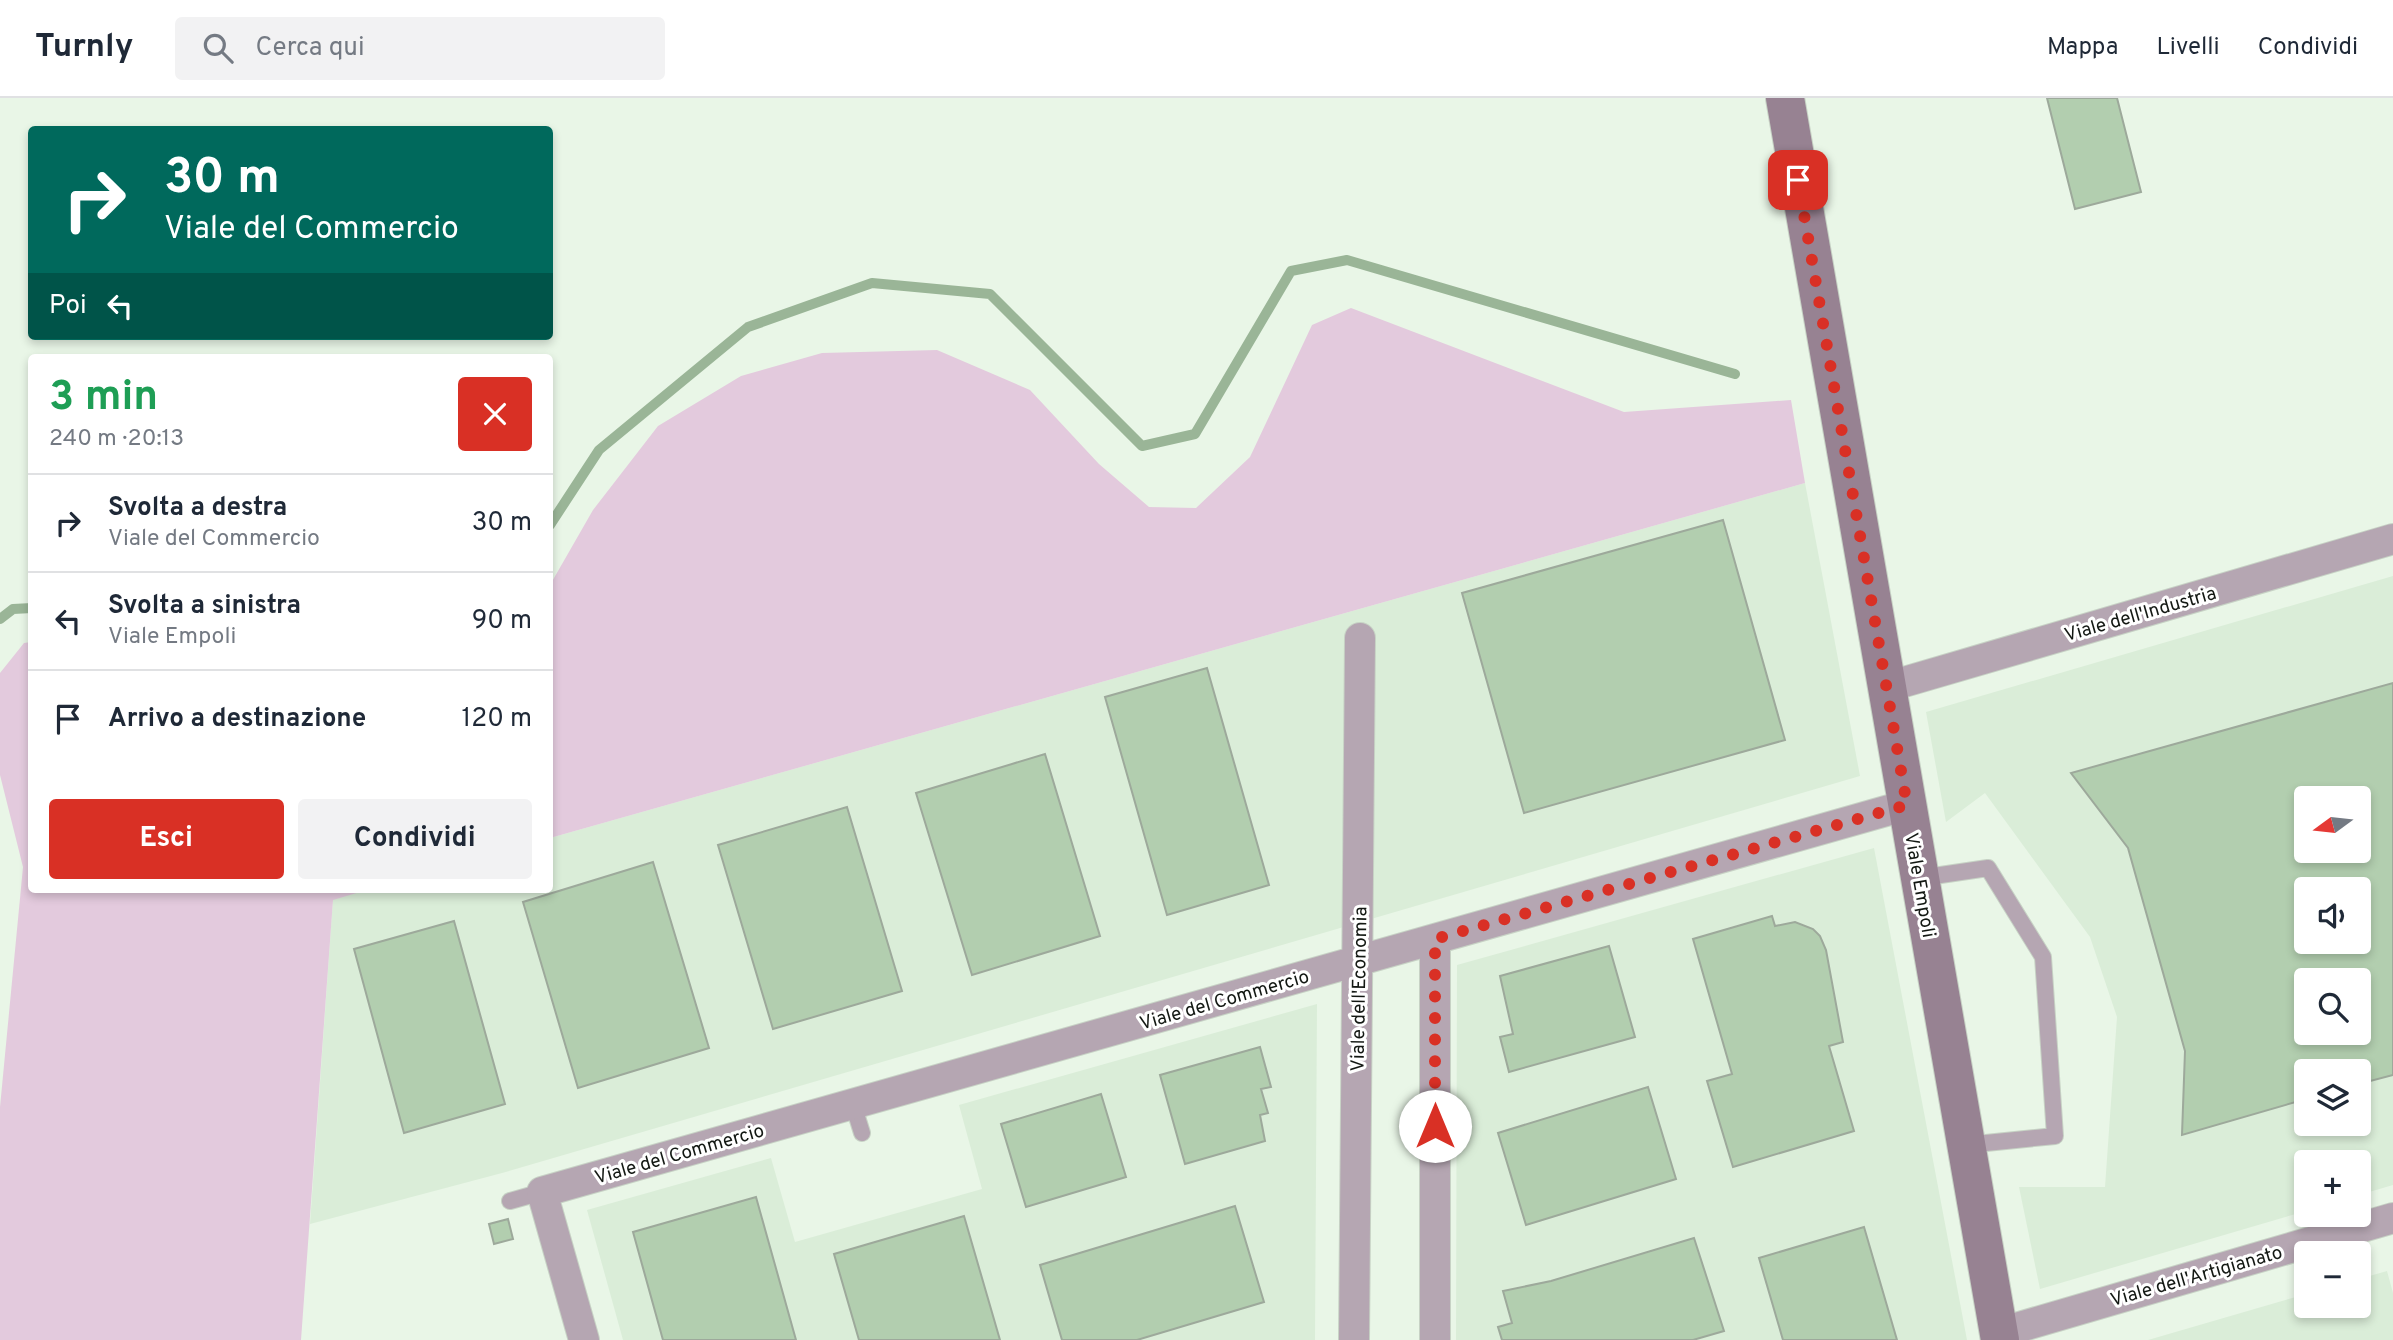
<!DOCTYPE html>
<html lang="it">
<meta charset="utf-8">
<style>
body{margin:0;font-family:Overpass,sans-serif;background:#f2f2f3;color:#1f2937;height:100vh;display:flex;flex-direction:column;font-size:26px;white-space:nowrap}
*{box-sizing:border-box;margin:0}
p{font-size:23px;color:#747a83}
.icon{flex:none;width:38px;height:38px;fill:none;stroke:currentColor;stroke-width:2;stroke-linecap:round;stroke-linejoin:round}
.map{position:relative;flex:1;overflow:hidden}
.sheet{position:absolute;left:28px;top:256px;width:525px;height:539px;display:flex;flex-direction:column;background:#fff;border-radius:7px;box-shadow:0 4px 10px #0003}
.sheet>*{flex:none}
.banner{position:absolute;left:28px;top:28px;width:525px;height:214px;border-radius:7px;box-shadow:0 4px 10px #0003;background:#00695c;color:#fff;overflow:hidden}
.needle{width:46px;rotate:255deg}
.controls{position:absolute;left:2294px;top:688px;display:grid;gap:14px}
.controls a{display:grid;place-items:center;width:77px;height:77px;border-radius:7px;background:#fff;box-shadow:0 4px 10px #0003;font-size:35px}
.pin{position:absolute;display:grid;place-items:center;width:60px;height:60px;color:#fff;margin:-30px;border-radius:14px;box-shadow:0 4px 10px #0006}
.me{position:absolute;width:77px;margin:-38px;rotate:0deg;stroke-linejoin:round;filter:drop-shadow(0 0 5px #0008)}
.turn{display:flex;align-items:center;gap:24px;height:147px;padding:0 21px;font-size:32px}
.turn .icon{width:91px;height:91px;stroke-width:2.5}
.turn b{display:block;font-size:49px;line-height:60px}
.then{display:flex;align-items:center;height:66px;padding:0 21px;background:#0003;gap:14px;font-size:26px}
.round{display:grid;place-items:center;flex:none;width:74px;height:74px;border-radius:7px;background:#f2f2f3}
.head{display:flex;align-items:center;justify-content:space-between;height:119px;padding:0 21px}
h1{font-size:42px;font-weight:700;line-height:52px;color:#1e9e55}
.primary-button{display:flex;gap:14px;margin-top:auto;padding:14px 21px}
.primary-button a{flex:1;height:80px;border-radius:7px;background:#d93025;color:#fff;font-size:28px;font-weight:700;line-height:80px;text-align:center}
.primary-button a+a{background:#f2f2f3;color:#1f2937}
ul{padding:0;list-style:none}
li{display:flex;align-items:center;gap:21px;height:98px;padding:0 21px;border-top:2px solid #e0e1e3}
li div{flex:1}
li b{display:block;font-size:26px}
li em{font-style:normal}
header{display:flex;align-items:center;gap:42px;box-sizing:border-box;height:98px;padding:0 35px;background:#fff;border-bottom:2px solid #e0e1e3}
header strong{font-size:33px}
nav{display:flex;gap:38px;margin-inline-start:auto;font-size:24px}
.search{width:490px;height:63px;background:#f2f2f3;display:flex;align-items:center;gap:18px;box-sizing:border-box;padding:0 24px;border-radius:7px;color:#747a83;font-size:26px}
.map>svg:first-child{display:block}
.built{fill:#daedd8;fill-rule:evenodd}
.green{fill:#e3cadd}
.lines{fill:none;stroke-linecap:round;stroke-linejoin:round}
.stream{stroke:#9ab597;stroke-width:10}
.building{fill:#b2ceaf;stroke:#9da99b;stroke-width:2;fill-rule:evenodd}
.lane-casing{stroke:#c7d2c5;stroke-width:18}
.street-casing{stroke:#c7d2c5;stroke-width:32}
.secondary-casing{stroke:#c7d2c5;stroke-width:40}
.lane{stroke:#b5a6b2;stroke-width:16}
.street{stroke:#b5a6b2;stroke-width:30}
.secondary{stroke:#978292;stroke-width:38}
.route{stroke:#d93025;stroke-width:12;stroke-dasharray:0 21.6}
.labels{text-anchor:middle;stroke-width:6;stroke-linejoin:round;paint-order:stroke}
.street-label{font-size:19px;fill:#131813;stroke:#fff}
</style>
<header>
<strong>Turnly</strong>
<div class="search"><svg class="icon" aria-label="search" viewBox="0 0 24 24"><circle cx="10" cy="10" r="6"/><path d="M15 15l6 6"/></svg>Cerca qui</div>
<nav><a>Mappa</a><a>Livelli</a><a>Condividi</a></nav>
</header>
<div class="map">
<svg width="2393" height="1242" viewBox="0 0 2393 1242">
<rect width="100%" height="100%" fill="#e9f6e7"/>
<!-- built -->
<path class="built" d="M 1805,385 L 1860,678 L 502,1075 L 310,1126 L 333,801 L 370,791 L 550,791 L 550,740 Z
M 2393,478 L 2393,1087 L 2359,1097 L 2359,1064 L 2306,1064 L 2306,1113 L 2040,1191 L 2019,1089 L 2105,1089 L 2117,919 L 2090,839 L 1985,695 L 1946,724 L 1926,614 ZM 2306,700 L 2359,700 L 2359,752 L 2306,752 ZM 2306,791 L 2359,791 L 2359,844 L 2306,844 ZM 2306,882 L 2359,882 L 2359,934 L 2306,934 ZM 2306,973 L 2359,973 L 2359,1026 L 2306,1026 Z
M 1874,750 L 1967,1242 L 1456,1242 L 1457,867 Z
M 1317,906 L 1315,1242 L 623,1242 L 587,1112 L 771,1060 L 795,1144 L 982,1091 L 959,1007 Z
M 2387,1173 L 2393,1195 L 2393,1242 L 2148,1242 L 2306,1196 L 2306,1208 L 2359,1208 L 2359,1181 Z"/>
<!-- green -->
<path class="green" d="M 1351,210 L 1624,314 L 1791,302 L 1805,385 L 550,740 L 550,487 L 593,412 L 658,328 L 741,278 L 822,255 L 937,252 L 1030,292 L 1099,366 L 1149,409 L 1196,410 L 1250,359 L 1312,227 Z
M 31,544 L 32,791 L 370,791 L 333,802 L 301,1242 L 0,1242 L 0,1009 L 23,769 L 0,677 L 0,575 L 24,545 Z"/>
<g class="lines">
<!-- stream -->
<path class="stream" d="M 550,427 L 599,352 L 748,229 L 872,185 L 990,196 L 1142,348 L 1195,336 L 1291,173 L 1347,162 L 1735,276
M 0,521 L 13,511 L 32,510"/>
</g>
<!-- building -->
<path class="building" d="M 2047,0 L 2117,0 L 2141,94 L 2075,111 Z
M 1723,422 L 1785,642 L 1524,715 L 1462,495 Z
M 1207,570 L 1269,787 L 1167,817 L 1105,599 Z
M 2393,585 L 2393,977 L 2359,986 L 2359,973 L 2306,973 L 2306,1001 L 2182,1037 L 2185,953 L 2128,750 L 2071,675 ZM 2306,700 L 2359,700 L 2359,752 L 2306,752 ZM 2306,791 L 2359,791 L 2359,844 L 2306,844 ZM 2306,882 L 2359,882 L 2359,934 L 2306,934 Z
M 1045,656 L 1100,838 L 972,877 L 916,695 Z
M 847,709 L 902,893 L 773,931 L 718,747 Z
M 653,764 L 709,950 L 578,990 L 523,804 Z
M 1772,818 L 1775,828 L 1795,824 L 1813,831 L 1820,838 L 1826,852 L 1843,944 L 1829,948 L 1854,1033 L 1733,1069 L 1707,983 L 1732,976 L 1693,841 Z
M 454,823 L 505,1006 L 404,1035 L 354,851 Z
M 1609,848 L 1635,939 L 1509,974 L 1500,939 L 1513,936 L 1500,878 Z
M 1260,949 L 1271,989 L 1261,991 L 1268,1015 L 1260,1017 L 1265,1043 L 1185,1066 L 1160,977 Z
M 1648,989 L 1676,1081 L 1526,1127 L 1498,1035 Z
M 1101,996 L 1126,1079 L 1026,1109 L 1001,1026 Z
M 756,1099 L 796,1242 L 663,1242 L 633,1134 Z
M 1235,1108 L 1264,1204 L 1137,1242 L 1062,1242 L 1040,1167 Z
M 964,1118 L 1000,1242 L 859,1242 L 834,1156 Z
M 508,1121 L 513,1141 L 494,1146 L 489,1126 Z
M 1864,1129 L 1897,1242 L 1783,1242 L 1759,1160 Z
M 1694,1140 L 1724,1233 L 1693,1242 L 1502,1242 L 1498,1229 L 1512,1225 L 1503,1193 L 1551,1183 Z"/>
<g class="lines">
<defs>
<path id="lane" d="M 1920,780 L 1988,770 L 2043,859 L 2055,1038 L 1966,1047
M 853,1006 L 862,1035
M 510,1103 L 542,1094"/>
<path id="street" d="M 1887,589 L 2393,441
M 1999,1235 L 2393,1120
M 584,1242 L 542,1094 L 1907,707
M 1354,1242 L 1360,540
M 1435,1242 L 1435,841"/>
<path id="secondary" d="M 1785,0 L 2000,1242"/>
</defs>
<!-- lane casing -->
<use href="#lane" class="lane-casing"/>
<!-- street casing -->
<use href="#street" class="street-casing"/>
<!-- secondary casing -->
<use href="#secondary" class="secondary-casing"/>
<!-- lane -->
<use href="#lane" class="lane"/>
<!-- street -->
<use href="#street" class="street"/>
<!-- secondary -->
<use href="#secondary" class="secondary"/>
</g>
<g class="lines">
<!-- route -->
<path class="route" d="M 1435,1028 L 1435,841 L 1907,707 L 1798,82"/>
</g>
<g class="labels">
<!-- street labels -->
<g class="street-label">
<text transform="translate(2140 515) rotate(-16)" y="7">Viale dell'Industria</text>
<text transform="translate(1921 787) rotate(80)" y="7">Viale Empoli</text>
<text transform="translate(1358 891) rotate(-89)" y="7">Viale dell'Economia</text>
<text transform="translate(1224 901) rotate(-16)" y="7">Viale del Commercio</text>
<text transform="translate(679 1055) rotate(-16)" y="7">Viale del Commercio</text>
<text transform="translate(2196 1177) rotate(-16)" y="7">Viale dell'Artigianato</text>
</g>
</g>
</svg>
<div class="controls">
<a><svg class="needle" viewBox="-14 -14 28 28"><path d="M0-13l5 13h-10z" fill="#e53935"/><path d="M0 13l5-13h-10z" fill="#747a83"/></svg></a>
<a><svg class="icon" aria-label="sound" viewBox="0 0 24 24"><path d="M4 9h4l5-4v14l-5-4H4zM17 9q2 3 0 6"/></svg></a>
<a><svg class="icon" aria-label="search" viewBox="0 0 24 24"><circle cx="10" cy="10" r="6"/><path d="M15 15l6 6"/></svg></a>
<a><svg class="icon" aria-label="layers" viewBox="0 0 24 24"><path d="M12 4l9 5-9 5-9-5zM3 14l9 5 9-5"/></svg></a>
<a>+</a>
<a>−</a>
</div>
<div class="pin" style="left:1798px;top:82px;background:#d93025"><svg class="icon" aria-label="arrive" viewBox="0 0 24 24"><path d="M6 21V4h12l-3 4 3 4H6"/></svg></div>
<svg class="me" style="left:1435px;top:1028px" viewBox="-20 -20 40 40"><circle r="19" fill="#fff"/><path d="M0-13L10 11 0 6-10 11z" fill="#d93025"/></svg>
<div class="banner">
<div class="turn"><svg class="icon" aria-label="right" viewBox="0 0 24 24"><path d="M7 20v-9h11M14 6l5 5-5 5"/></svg><div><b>30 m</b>Viale del Commercio</div></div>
<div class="then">Poi<svg class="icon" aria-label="left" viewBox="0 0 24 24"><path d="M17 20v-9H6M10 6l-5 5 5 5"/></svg></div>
</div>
<section class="sheet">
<div class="head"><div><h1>3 min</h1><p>240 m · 20:13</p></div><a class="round" style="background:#d93025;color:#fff"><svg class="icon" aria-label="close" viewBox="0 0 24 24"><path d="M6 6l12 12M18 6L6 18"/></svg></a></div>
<ul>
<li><svg class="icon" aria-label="right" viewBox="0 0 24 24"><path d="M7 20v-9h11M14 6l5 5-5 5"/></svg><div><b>Svolta a destra</b><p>Viale del Commercio</p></div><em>30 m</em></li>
<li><svg class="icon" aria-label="left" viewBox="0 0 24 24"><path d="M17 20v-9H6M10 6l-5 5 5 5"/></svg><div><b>Svolta a sinistra</b><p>Viale Empoli</p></div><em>90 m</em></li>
<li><svg class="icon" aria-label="arrive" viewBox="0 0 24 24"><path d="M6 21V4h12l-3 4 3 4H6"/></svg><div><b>Arrivo a destinazione</b></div><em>120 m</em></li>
</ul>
<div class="primary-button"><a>Esci</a><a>Condividi</a></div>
</section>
</div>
